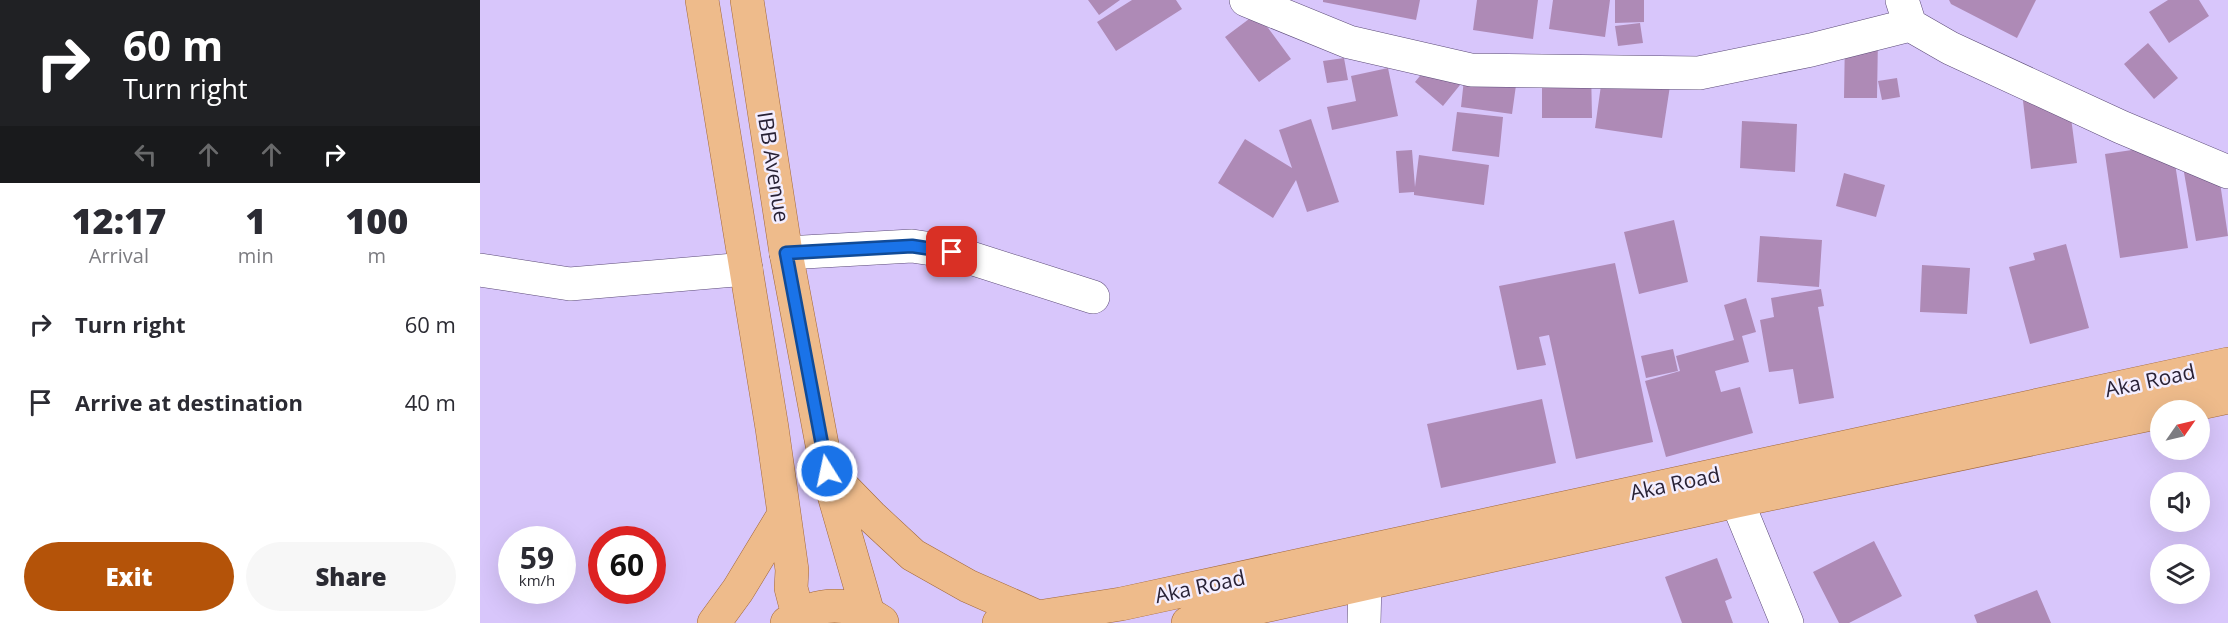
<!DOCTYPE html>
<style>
body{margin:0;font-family:"Open Sans",sans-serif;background:#f7f7f7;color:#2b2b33;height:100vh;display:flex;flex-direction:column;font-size:22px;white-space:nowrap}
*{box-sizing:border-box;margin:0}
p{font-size:20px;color:#7c7c81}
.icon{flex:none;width:33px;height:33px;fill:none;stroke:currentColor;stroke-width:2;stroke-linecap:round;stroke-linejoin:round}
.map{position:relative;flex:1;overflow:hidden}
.drawer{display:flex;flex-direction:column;background:#fff;width:480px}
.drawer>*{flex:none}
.guide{background:#202124;color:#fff;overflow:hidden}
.needle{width:39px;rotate:56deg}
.tools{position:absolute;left:1670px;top:400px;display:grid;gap:12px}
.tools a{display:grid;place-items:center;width:60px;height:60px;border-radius:50%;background:#fff;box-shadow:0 6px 24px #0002;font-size:30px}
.speed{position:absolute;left:18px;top:526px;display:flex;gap:12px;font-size:30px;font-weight:700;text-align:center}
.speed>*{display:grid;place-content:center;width:78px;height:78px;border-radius:50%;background:#fff;box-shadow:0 6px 24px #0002;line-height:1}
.speed small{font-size:15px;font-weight:400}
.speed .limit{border:9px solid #d22;background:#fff;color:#111}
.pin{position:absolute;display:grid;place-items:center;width:51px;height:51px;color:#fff;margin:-26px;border-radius:12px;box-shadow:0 3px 9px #0006}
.me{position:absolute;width:66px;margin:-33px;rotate:350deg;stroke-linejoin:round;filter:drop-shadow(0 0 4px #0008)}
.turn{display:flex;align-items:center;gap:21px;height:126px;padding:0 24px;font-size:27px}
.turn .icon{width:78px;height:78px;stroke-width:2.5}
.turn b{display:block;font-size:42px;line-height:51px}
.lanes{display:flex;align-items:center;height:57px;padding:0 24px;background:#0003;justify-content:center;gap:30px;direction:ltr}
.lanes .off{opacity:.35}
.eta{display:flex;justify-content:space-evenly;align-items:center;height:102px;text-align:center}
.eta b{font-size:36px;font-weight:800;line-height:42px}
.cta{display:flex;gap:12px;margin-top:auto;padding:12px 24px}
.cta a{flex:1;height:69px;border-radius:36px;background:#b45309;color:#fff;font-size:24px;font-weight:800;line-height:69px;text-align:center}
.cta a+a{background:#f7f7f7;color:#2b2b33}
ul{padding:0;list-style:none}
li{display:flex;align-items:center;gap:18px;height:78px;padding:0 24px}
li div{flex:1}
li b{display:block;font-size:22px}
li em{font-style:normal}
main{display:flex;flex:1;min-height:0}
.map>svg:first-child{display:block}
.building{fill:#ae8ab6}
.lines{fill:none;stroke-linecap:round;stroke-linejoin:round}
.minor-casing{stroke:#5c4b78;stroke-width:34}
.major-casing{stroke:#a2683b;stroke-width:34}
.minor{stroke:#fff;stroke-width:33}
.major{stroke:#eebb8b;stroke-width:33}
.route-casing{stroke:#114b97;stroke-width:15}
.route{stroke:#1a73e8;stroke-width:10}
.labels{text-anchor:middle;stroke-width:5;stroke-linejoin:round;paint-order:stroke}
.street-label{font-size:21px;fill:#292236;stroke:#f3eeff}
</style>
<main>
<section class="drawer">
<div class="guide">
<div class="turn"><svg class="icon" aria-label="right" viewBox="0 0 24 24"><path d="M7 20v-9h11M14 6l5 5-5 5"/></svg><div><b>60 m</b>Turn right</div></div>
<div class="lanes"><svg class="icon off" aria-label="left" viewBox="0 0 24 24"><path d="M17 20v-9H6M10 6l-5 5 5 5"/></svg><svg class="icon off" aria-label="ahead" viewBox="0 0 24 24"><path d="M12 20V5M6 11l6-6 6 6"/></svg><svg class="icon off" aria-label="ahead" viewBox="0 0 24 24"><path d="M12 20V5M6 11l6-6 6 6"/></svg><svg class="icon" aria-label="right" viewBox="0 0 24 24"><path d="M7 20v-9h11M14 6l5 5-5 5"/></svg></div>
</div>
<div class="eta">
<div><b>12:17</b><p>Arrival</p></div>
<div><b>1</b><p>min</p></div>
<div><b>100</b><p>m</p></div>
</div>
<ul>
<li><svg class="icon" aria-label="right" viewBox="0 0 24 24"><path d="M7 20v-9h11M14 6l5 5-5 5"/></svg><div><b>Turn right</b></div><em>60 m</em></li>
<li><svg class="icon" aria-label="arrive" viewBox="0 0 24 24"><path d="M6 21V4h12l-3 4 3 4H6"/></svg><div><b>Arrive at destination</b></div><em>40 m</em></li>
</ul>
<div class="cta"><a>Exit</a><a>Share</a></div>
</section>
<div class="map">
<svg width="1748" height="623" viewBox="0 0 1748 623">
<rect width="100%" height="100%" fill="#d8c6fb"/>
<!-- building -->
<path class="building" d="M 608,0 L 640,0 L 619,15 Z
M 652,0 L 696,0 L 702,9 L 636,51 L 617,22 Z
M 843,0 L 940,0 L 936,20 L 843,2 Z
M 997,0 L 1058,0 L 1053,39 L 993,30 Z
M 1073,0 L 1130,0 L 1125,37 L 1069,29 Z
M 1135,0 L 1164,0 L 1164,22 L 1135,23 Z
M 1469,0 L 1556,0 L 1537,38 L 1471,4 Z
M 1688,0 L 1719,0 L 1729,16 L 1689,43 L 1669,12 Z
M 777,13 L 811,59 L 779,82 L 745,37 Z
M 1160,23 L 1163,43 L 1138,46 L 1135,26 Z
M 1365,36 L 1398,37 L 1397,98 L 1364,98 Z
M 1668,43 L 1698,78 L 1674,99 L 1644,64 Z
M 864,58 L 868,80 L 847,83 L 843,61 Z
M 952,61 L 980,85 L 963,106 L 935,82 Z
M 1124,64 L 1192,73 L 1182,138 L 1115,128 Z
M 908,68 L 918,116 L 852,130 L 847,107 L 876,101 L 871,76 Z
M 1062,68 L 1111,68 L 1112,118 L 1062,118 Z
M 985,70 L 1037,78 L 1032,114 L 981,107 Z
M 1417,78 L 1420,97 L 1402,100 L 1398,81 Z
M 1588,95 L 1597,163 L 1551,169 L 1543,101 Z
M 977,112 L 1023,117 L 1019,157 L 972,151 Z
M 831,119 L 859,202 L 827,212 L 816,180 L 793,218 L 738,183 L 765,139 L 812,168 L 799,130 Z
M 1262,121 L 1317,124 L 1315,172 L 1260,168 Z
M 1692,144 L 1708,248 L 1640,258 L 1625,154 Z
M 932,150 L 935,187 L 939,155 L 1009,165 L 1004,205 L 934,195 L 934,192 L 919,193 L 916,151 Z
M 1736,156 L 1748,236 L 1716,241 L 1702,161 Z
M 1364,173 L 1405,185 L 1396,217 L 1356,206 Z
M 1194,220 L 1208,282 L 1159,294 L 1144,232 Z
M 1280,236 L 1342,240 L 1339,287 L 1277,282 Z
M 1586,244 L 1609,328 L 1550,344 L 1529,267 L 1555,260 L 1553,253 Z
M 1135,263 L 1173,442 L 1096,459 L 1069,335 L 1059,337 L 1066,365 L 1037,370 L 1019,286 Z
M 1442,265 L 1490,268 L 1487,314 L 1440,312 Z
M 1341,289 L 1344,306 L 1338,307 L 1354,398 L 1319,404 L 1313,369 L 1289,372 L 1280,320 L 1294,317 L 1291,298 Z
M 1266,298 L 1276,332 L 1262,336 L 1269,362 L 1235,371 L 1241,392 L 1260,387 L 1273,433 L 1186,457 L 1165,381 L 1200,371 L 1196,356 L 1254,340 L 1244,305 Z
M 1193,349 L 1198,371 L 1166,378 L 1161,356 Z
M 1062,399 L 1076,463 L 961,488 L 947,424 Z
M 1394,541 L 1422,596 L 1369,623 L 1359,623 L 1333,572 Z
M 1237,558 L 1252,598 L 1245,601 L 1253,623 L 1202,623 L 1185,577 Z
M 1557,590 L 1571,623 L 1497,623 L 1494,615 Z"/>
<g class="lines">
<defs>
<path id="minor" d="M 766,0 L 869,42 L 991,70 L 1219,73 L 1331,50 L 1430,25
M 1422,0 L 1430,25 L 1470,48 L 1641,127 L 1748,172
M 306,253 L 432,246 L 472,252 L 613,297
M 0,270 L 90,284 L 266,269
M 1257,501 L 1307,623
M 884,623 L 885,582"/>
<path id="major" d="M 222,0 L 292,428 L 312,570 L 311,588 L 318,615
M 267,0 L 306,253 L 347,471 L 388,613
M 1683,411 L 1748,397
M 350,474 L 391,516 L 433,555 L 488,586 L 556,616
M 234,623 L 258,590 L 303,516
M 307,623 C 338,600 371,601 402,622
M 519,623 L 641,604 L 1748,364
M 708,623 L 1257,501 L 1680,412"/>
</defs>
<!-- minor casing -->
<use href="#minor" class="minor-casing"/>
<!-- major casing -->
<use href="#major" class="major-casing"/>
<!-- minor -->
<use href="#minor" class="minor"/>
<!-- major -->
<use href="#major" class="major"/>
</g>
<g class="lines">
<defs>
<path id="route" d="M 347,471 L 306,253 L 432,246 L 472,252"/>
</defs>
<!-- route casing -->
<use href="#route" class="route-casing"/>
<!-- route -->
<use href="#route" class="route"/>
</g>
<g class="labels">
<!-- street labels -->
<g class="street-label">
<text transform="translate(293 167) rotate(81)" y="7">IBB Avenue</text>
<text transform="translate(1670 381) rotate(-12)" y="7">Aka Road</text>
<text transform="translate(1195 484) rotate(-12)" y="7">Aka Road</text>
<text transform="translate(720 587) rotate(-12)" y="7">Aka Road</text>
</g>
</g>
</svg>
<div class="tools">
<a><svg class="needle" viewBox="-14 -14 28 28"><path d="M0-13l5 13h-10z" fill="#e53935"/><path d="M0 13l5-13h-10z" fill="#7c7c81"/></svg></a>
<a><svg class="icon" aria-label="sound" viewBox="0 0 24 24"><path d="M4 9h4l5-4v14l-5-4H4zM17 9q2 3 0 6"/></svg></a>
<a><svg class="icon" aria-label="layers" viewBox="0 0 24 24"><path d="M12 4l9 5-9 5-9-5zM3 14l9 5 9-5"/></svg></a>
</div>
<div class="speed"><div>59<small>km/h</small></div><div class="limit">60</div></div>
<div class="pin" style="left:472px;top:252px;background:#d93025"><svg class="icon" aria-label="arrive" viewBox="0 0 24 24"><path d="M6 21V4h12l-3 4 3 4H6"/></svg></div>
<svg class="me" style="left:347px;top:471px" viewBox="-20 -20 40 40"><circle r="17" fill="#1a73e8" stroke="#fff" stroke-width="3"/><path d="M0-11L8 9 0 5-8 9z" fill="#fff"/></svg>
</div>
</main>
